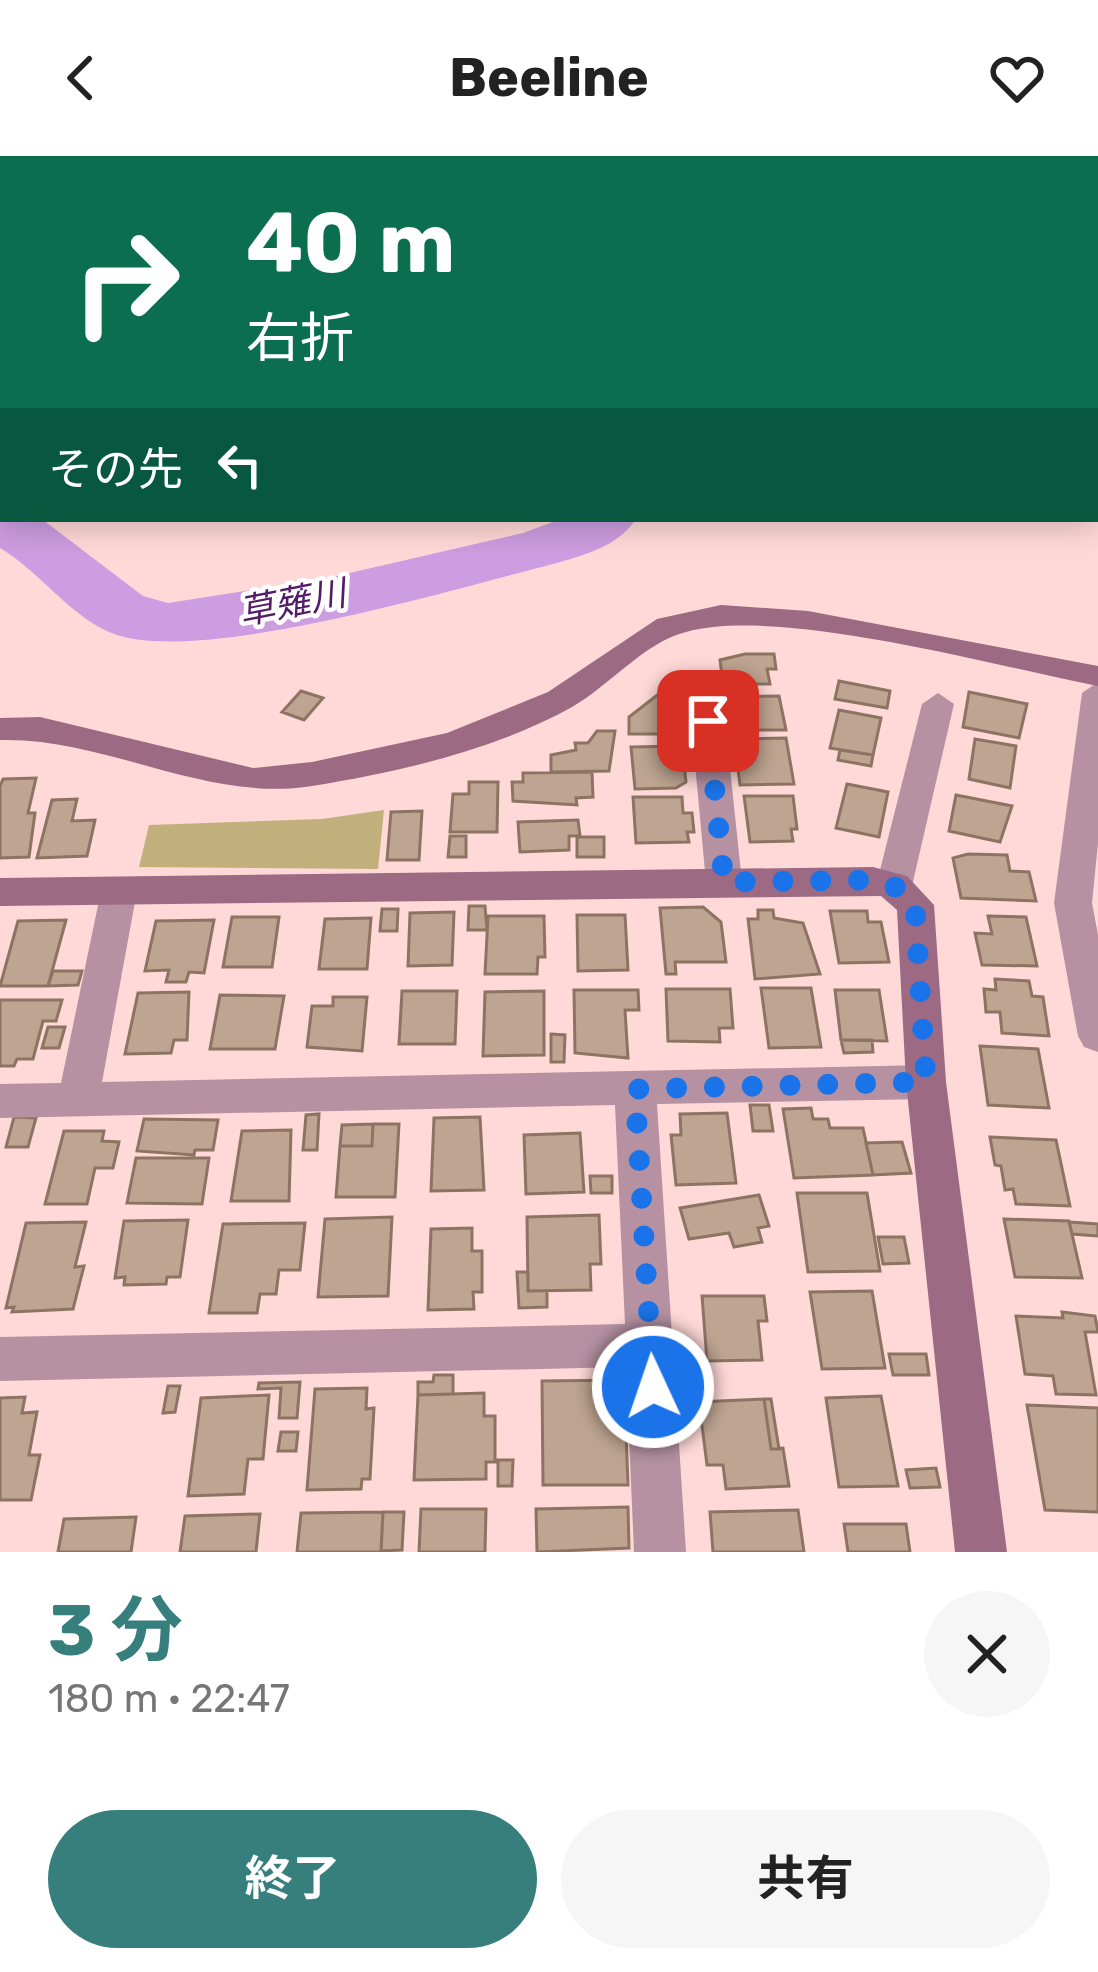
<!DOCTYPE html>
<html lang="ja">
<meta charset="utf-8">
<style>
body{margin:0;font-family:Rubik,"Noto Sans JP",sans-serif;background:#f6f6f6;color:#222;height:100vh;display:flex;flex-direction:column;font-size:45px;white-space:nowrap}
*{box-sizing:border-box;margin:0}
p{font-size:39px;color:#767676}
.icon{flex:none;width:66px;height:66px;fill:none;stroke:currentColor;stroke-width:2;stroke-linecap:round;stroke-linejoin:round}
.map{position:relative;height:1396px;overflow:hidden}
.drawer{display:flex;flex-direction:column;background:#fff;flex:1}
.drawer>*{flex:none}
.banner{position:absolute;left:0px;top:0px;width:1098px;height:366px;box-shadow:0 6px 30px #0003;background:#0b6e4f;color:#fff;overflow:hidden}
.pin{position:absolute;display:grid;place-items:center;width:102px;height:102px;color:#fff;margin:-51px;border-radius:24px;box-shadow:0 6px 18px #0006}
.me{position:absolute;width:132px;margin:-66px;rotate:357deg;stroke-linejoin:round;filter:drop-shadow(0 0 9px #0008)}
.turn{display:flex;align-items:center;gap:42px;height:252px;padding:0 48px;font-size:54px}
.turn .icon{width:156px;height:156px;stroke-width:2.5}
.turn b{display:block;font-size:84px;line-height:102px}
.then{display:flex;align-items:center;height:114px;padding:0 48px;background:#0003;gap:24px;font-size:45px}
.round{display:grid;place-items:center;flex:none;width:126px;height:126px;border-radius:63px;background:#f6f6f6}
.head{display:flex;align-items:center;justify-content:space-between;height:204px;padding:0 48px}
h1{font-size:72px;font-weight:700;line-height:90px;color:#367f7d}
.button{display:flex;gap:24px;margin-top:auto;padding:24px 48px}
.button a{flex:1;height:138px;border-radius:72px;background:#367f7d;color:#fff;font-size:48px;font-weight:700;line-height:138px;text-align:center}
.button a+a{background:#f6f6f6;color:#222}
header{display:flex;justify-content:space-between;align-items:center;height:156px;padding:0 48px;background:#fff;font-size:54px;font-weight:700}
.map>svg:first-child{display:block}
.green{fill:#c1b07c}
.lines{fill:none;stroke-linecap:round;stroke-linejoin:round}
.river{fill:#cc9de0;fill-rule:evenodd}
.building{fill:#bea491;stroke:#8d7462;stroke-width:3}
.street{fill:#b591a2;fill-rule:evenodd}
.secondary{fill:#9c6a82;fill-rule:evenodd}
.route{stroke:#1a73e8;stroke-width:21;stroke-dasharray:0 37.8}
.labels{text-anchor:middle;stroke-width:9;stroke-linejoin:round;paint-order:stroke}
.water-label{font-size:36px;font-style:italic;fill:#541b69;stroke:#fff}
</style>
<header><svg class="icon" aria-label="back" viewBox="0 0 24 24"><path d="M15 5l-7 7 7 7"/></svg>Beeline<svg class="icon" aria-label="heart" viewBox="0 0 24 24"><path d="M12 20l-8-8c-3-5 5-10 8-4 3-6 11-1 8 4z"/></svg></header>
<div class="map">
<svg width="1098" height="1396" viewBox="0 0 1098 1396">
<rect width="100%" height="100%" fill="#fed9d7"/>
<!-- green -->
<path class="green" d="M 384,654 L 378,713 L 139,711 L 149,669 L 322,663 Z"/>
<g class="lines">
<!-- river -->
<path class="river" d="M 1095,290 L 1098,291 L 1098,330 L 1095,329 Z
M 0,350 L 3,363 L 43,364 L 143,440 L 168,447 L 328,422 L 523,377 L 561,363 L 636,363 C 618,390 587,398 557,407 C 461,431 192,513 109,476 C 67,457 39,415 0,392 Z"/>
</g>
<!-- building -->
<path class="building" d="M 745,498 L 774,498 L 776,513 L 767,513 L 770,528 L 723,528 L 720,504 Z
M 687,522 L 689,545 L 681,545 L 682,562 L 669,562 L 670,578 L 629,578 L 629,561 L 678,523 Z
M 839,525 L 890,535 L 887,552 L 835,543 Z
M 301,535 L 323,542 L 304,564 L 282,556 Z
M 969,536 L 1027,548 L 1019,582 L 963,571 Z
M 779,540 L 786,574 L 738,574 L 728,541 Z
M 839,554 L 881,562 L 873,599 L 830,592 Z
M 597,575 L 615,575 L 609,615 L 551,616 L 551,599 L 576,594 L 575,587 L 588,587 Z
M 786,582 L 794,628 L 740,629 L 736,598 L 750,598 L 747,583 Z
M 975,583 L 1016,590 L 1010,632 L 969,623 Z
M 682,590 L 686,626 L 676,632 L 635,633 L 631,591 Z
M 840,594 L 873,599 L 871,610 L 838,604 Z
M 592,616 L 593,641 L 576,642 L 577,649 L 513,645 L 512,626 L 523,626 L 523,617 Z
M 36,622 L 28,657 L 35,657 L 29,701 L 0,702 L 0,630 L 3,623 Z
M 469,626 L 498,626 L 497,676 L 450,676 L 453,638 L 469,638 Z
M 847,628 L 888,636 L 879,681 L 836,672 Z
M 956,639 L 1012,650 L 1000,686 L 949,675 Z
M 744,640 L 793,640 L 797,673 L 791,673 L 793,685 L 750,686 Z
M 633,641 L 682,641 L 683,657 L 692,657 L 694,676 L 687,676 L 689,686 L 636,687 Z
M 77,643 L 72,665 L 95,664 L 87,700 L 37,702 L 52,644 Z
M 422,655 L 419,704 L 387,704 L 391,656 Z
M 578,664 L 580,680 L 569,680 L 569,694 L 520,696 L 518,666 Z
M 450,680 L 466,680 L 466,701 L 448,701 Z
M 577,681 L 604,681 L 604,701 L 577,701 Z
M 968,698 L 1007,699 L 1010,715 L 1029,716 L 1036,745 L 961,742 L 953,702 Z
M 469,750 L 485,750 L 487,774 L 468,774 Z
M 703,751 L 721,766 L 726,806 L 675,806 L 676,818 L 666,818 L 660,752 Z
M 382,753 L 398,753 L 397,775 L 380,775 Z
M 758,754 L 773,754 L 774,762 L 803,767 L 820,818 L 755,823 L 748,763 L 758,763 Z
M 830,755 L 867,755 L 868,766 L 881,766 L 889,806 L 839,807 Z
M 454,756 L 452,809 L 408,810 L 410,757 Z
M 577,759 L 625,759 L 628,814 L 578,815 Z
M 488,760 L 544,760 L 545,801 L 538,801 L 537,818 L 485,818 Z
M 988,760 L 1026,761 L 1037,810 L 982,809 L 975,777 L 992,778 Z
M 232,761 L 279,761 L 272,811 L 223,811 Z
M 371,762 L 367,813 L 319,813 L 325,763 Z
M 66,764 L 48,830 L 0,830 L 18,765 Z
M 214,764 L 204,817 L 189,816 L 186,826 L 166,826 L 169,814 L 145,815 L 156,765 Z
M 53,815 L 82,815 L 78,829 L 48,830 Z
M 995,823 L 1029,825 L 1032,840 L 1043,841 L 1049,880 L 1002,877 L 1000,856 L 986,856 L 984,833 L 996,834 Z
M 761,832 L 811,832 L 821,891 L 769,892 Z
M 666,833 L 730,833 L 733,872 L 719,872 L 720,886 L 668,885 Z
M 574,834 L 638,834 L 639,854 L 625,854 L 628,902 L 575,897 Z
M 835,834 L 879,834 L 887,885 L 841,884 Z
M 402,835 L 457,835 L 455,888 L 399,888 Z
M 544,835 L 544,899 L 483,900 L 485,836 Z
M 189,836 L 187,884 L 174,884 L 171,897 L 125,898 L 138,837 Z
M 220,839 L 284,840 L 275,893 L 210,893 Z
M 333,841 L 367,841 L 362,895 L 307,891 L 312,850 L 333,850 Z
M 0,844 L 62,844 L 56,865 L 43,865 L 33,903 L 17,903 L 14,910 L 0,910 Z
M 48,871 L 65,871 L 59,892 L 42,892 Z
M 551,878 L 565,879 L 564,906 L 551,906 Z
M 841,884 L 872,884 L 873,896 L 844,897 Z
M 980,890 L 1038,893 L 1049,952 L 988,949 Z
M 750,949 L 769,949 L 773,975 L 753,975 Z
M 811,952 L 813,963 L 828,963 L 830,972 L 863,972 L 873,1019 L 794,1022 L 783,953 Z
M 727,957 L 736,1027 L 676,1029 L 671,979 L 681,979 L 680,958 Z
M 319,958 L 317,994 L 303,994 L 306,959 Z
M 14,961 L 36,962 L 28,991 L 6,991 Z
M 480,961 L 484,1034 L 431,1035 L 434,962 Z
M 144,963 L 218,964 L 213,994 L 195,994 L 194,999 L 137,995 Z
M 373,968 L 399,968 L 395,1041 L 336,1041 L 340,990 L 372,990 Z
M 373,968 L 372,990 L 340,990 L 342,969 Z
M 291,974 L 289,1045 L 231,1045 L 242,975 Z
M 64,975 L 104,975 L 102,985 L 119,986 L 113,1012 L 95,1012 L 87,1048 L 45,1048 Z
M 580,977 L 584,1036 L 526,1038 L 524,979 Z
M 990,981 L 1056,984 L 1070,1050 L 1016,1048 L 1013,1033 L 1005,1034 L 1001,1010 L 995,1009 Z
M 902,986 L 911,1017 L 873,1019 L 866,987 Z
M 136,1002 L 209,1002 L 202,1048 L 127,1047 Z
M 590,1020 L 612,1020 L 612,1037 L 591,1037 Z
M 797,1037 L 867,1037 L 880,1115 L 808,1116 Z
M 759,1039 L 769,1070 L 758,1072 L 762,1086 L 734,1091 L 729,1077 L 689,1083 L 680,1052 Z
M 599,1059 L 601,1108 L 590,1108 L 591,1134 L 528,1135 L 527,1061 Z
M 392,1061 L 388,1140 L 318,1141 L 325,1063 Z
M 1004,1063 L 1069,1065 L 1082,1122 L 1015,1121 Z
M 188,1064 L 180,1121 L 167,1121 L 166,1128 L 124,1129 L 125,1121 L 115,1122 L 124,1065 Z
M 86,1066 L 75,1111 L 84,1110 L 73,1153 L 12,1156 L 14,1151 L 6,1152 L 26,1067 Z
M 1069,1066 L 1098,1068 L 1098,1080 L 1072,1078 Z
M 305,1067 L 300,1114 L 279,1114 L 276,1138 L 260,1138 L 257,1157 L 209,1157 L 223,1068 Z
M 472,1072 L 472,1095 L 482,1095 L 482,1136 L 473,1136 L 474,1153 L 428,1154 L 431,1073 Z
M 878,1081 L 904,1081 L 909,1107 L 883,1108 Z
M 517,1116 L 528,1116 L 528,1135 L 547,1135 L 547,1151 L 519,1152 Z
M 872,1135 L 885,1212 L 822,1213 L 810,1136 Z
M 702,1140 L 764,1140 L 767,1165 L 758,1165 L 762,1204 L 707,1205 Z
M 1062,1156 L 1095,1160 L 1098,1176 L 1085,1176 L 1096,1239 L 1056,1238 L 1053,1220 L 1025,1218 L 1016,1160 L 1063,1162 Z
M 889,1198 L 926,1198 L 929,1219 L 893,1219 Z
M 434,1219 L 453,1219 L 453,1238 L 418,1239 L 418,1226 L 433,1226 Z
M 624,1224 L 628,1329 L 543,1329 L 542,1225 Z
M 300,1226 L 297,1262 L 279,1262 L 281,1232 L 258,1233 L 259,1227 Z
M 168,1230 L 180,1230 L 175,1256 L 163,1257 Z
M 367,1232 L 366,1253 L 374,1252 L 370,1323 L 362,1323 L 361,1333 L 307,1334 L 315,1233 Z
M 484,1237 L 484,1260 L 495,1260 L 495,1306 L 486,1306 L 486,1323 L 414,1324 L 418,1239 Z
M 269,1239 L 263,1303 L 248,1303 L 244,1338 L 188,1340 L 201,1242 Z
M 881,1240 L 898,1330 L 839,1331 L 826,1242 Z
M 25,1241 L 22,1257 L 37,1256 L 29,1299 L 40,1299 L 31,1344 L 0,1344 L 0,1242 Z
M 764,1243 L 771,1293 L 783,1292 L 789,1330 L 726,1333 L 723,1309 L 707,1309 L 699,1246 Z
M 764,1243 L 771,1243 L 779,1293 L 771,1293 Z
M 1027,1249 L 1098,1252 L 1098,1356 L 1045,1354 Z
M 281,1276 L 298,1276 L 296,1295 L 278,1295 Z
M 498,1304 L 513,1304 L 512,1330 L 498,1330 Z
M 936,1312 L 940,1331 L 910,1332 L 906,1314 Z
M 628,1351 L 629,1392 L 537,1396 L 536,1353 Z
M 421,1353 L 486,1353 L 485,1396 L 419,1396 Z
M 798,1354 L 804,1396 L 713,1396 L 710,1356 Z
M 383,1356 L 404,1356 L 402,1394 L 381,1395 Z
M 383,1356 L 381,1396 L 297,1396 L 301,1357 Z
M 260,1358 L 256,1396 L 180,1396 L 185,1360 Z
M 136,1361 L 131,1396 L 58,1396 L 64,1363 Z
M 844,1368 L 906,1368 L 910,1396 L 848,1396 Z"/>
<g class="lines">
<!-- street -->
<path class="street" d="M 1095,226 L 1098,226 L 1098,242 L 1095,242 Z
M 1098,526 L 1098,687 L 1092,747 L 1098,779 L 1098,896 L 1084,891 L 1078,880 L 1054,747 L 1082,537 Z
M 938,537 L 954,548 L 912,730 L 907,740 L 881,740 L 876,730 L 922,548 Z
M 708,554 L 725,565 L 742,726 L 737,735 L 711,735 L 706,726 L 691,565 Z
M 119,721 L 132,725 L 137,735 L 102,926 L 926,909 L 940,914 L 946,926 L 940,938 L 926,943 L 657,948 L 686,1396 L 634,1396 L 626,1211 L 0,1225 L 0,1181 L 625,1168 L 615,949 L 0,962 L 0,928 L 61,927 L 101,735 L 106,725 Z"/>
<!-- secondary -->
<path class="secondary" d="M 721,449 L 808,455 L 1098,510 L 1098,530 C 995,510 781,450 686,476 C 645,486 609,530 572,551 C 495,594 399,616 312,630 C 205,647 106,581 0,584 L 0,562 L 40,561 L 253,612 L 312,606 L 447,577 L 548,536 L 657,463 Z
M 873,711 L 907,720 L 934,749 L 946,926 L 1007,1396 L 955,1396 L 906,926 L 897,754 L 881,740 L 0,750 L 0,722 Z"/>
</g>
<g class="lines">
<!-- route -->
<path class="route" d="M 653,1231 L 635,933 L 926,926 L 915,749 L 894,730 L 873,724 L 724,726 L 708,565"/>
</g>
<g class="labels">
<!-- water labels -->
<g class="water-label">
<text transform="translate(292 446) rotate(-11)" y="13">草薙川</text>
</g>
</g>
</svg>
<div class="pin" style="left:708px;top:565px;background:#d93025"><svg class="icon" aria-label="arrive" viewBox="0 0 24 24"><path d="M6 21V4h12l-3 4 3 4H6"/></svg></div>
<svg class="me" style="left:653px;top:1231px" viewBox="-20 -20 40 40"><circle r="17" fill="#1a73e8" stroke="#fff" stroke-width="3"/><path d="M0-11L8 9 0 5-8 9z" fill="#fff"/></svg>
<div class="banner">
<div class="turn"><svg class="icon" aria-label="right" viewBox="0 0 24 24"><path d="M7 20v-9h11M14 6l5 5-5 5"/></svg><div><b>40 m</b>右折</div></div>
<div class="then">その先<svg class="icon" aria-label="left" viewBox="0 0 24 24"><path d="M17 20v-9H6M10 6l-5 5 5 5"/></svg></div>
</div>
</div>
<section class="drawer">
<div class="head"><div><h1>3 分</h1><p>180 m · 22:47</p></div><a class="round"><svg class="icon" aria-label="close" viewBox="0 0 24 24"><path d="M6 6l12 12M18 6L6 18"/></svg></a></div>
<div class="button"><a>終了</a><a>共有</a></div>
</section>
